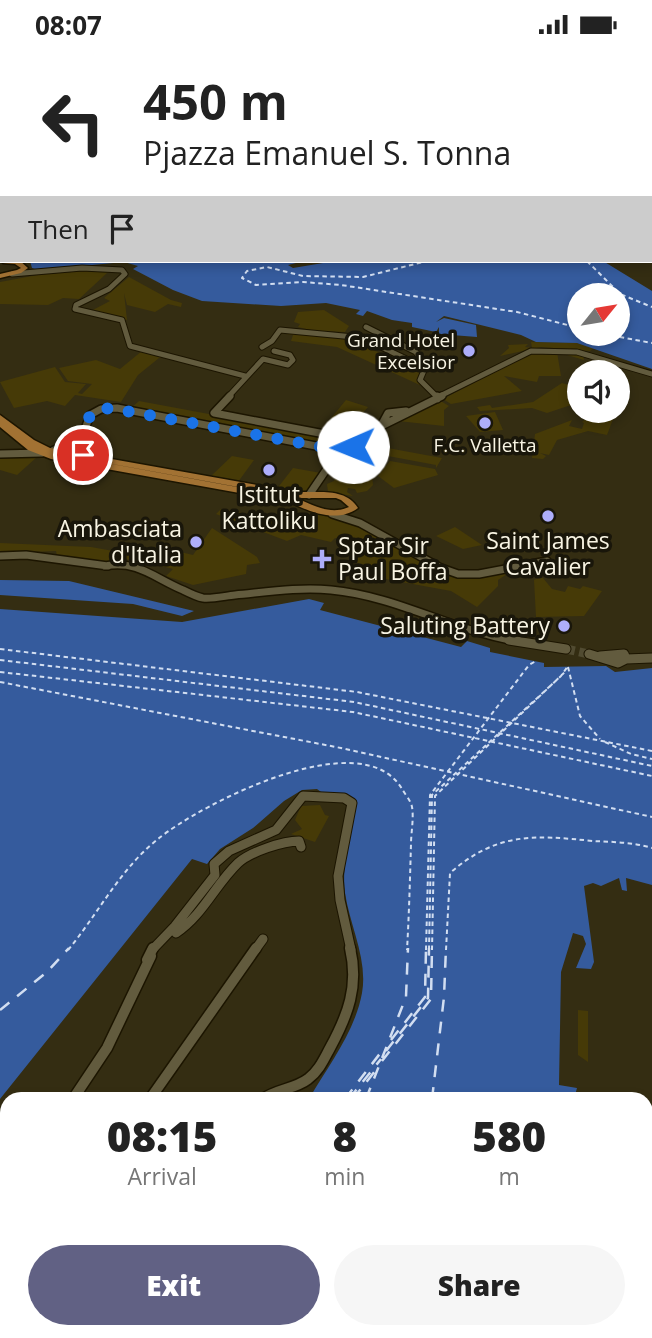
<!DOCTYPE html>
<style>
body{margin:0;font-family:"Open Sans",sans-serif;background:#f6f6f6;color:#222;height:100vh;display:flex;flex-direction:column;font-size:26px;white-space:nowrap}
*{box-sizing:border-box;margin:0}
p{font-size:23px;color:#767676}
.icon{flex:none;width:38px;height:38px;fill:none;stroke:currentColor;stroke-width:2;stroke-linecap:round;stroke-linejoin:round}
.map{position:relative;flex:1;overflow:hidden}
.drawer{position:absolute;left:0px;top:1043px;width:653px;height:247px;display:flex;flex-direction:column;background:#fff;border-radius:21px 21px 0 0;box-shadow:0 4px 10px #0003}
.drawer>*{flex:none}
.guide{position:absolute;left:0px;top:0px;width:653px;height:214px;box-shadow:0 4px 10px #0003;background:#fff;color:#222;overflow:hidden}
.needle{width:46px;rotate:60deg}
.fabs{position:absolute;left:567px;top:234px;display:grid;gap:14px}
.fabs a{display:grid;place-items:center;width:63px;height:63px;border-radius:50%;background:#fff;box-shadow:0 4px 10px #0003;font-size:35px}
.pin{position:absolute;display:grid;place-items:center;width:60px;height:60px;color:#fff;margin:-30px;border:4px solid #fff;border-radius:50%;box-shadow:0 2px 7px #0007}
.me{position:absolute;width:77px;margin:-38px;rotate:269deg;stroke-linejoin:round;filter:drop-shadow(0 0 5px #0008)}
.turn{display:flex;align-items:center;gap:24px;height:147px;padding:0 28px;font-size:32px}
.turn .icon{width:91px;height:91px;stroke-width:2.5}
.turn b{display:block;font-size:49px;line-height:60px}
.then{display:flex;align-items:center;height:66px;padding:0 28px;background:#0003;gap:14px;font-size:26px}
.eta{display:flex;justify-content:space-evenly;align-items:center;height:119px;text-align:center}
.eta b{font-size:42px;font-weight:800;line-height:49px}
.action{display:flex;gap:14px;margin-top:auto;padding:14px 28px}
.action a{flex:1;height:80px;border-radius:42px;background:#616184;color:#fff;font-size:28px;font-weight:800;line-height:80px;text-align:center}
.action a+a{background:#f6f6f6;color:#222}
.status{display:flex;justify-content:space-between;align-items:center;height:49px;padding:0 35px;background:#fff;direction:ltr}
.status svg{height:19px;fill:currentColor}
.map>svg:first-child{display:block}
.green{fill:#463a07}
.water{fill:#355b9d;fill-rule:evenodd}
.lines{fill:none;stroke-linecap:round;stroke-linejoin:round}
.ferry-far1{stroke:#d2def1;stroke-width:2;stroke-dasharray:4.5 3.5;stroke-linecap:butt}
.ferry{stroke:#d2def1;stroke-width:2.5;stroke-dasharray:12 10;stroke-linecap:butt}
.tertiary-tunnel{stroke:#514b31;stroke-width:9;stroke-dasharray:9 4.5;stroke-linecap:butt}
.tertiary-far3-casing{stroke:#1c1500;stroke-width:7}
.tertiary-far2-casing{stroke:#1c1500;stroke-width:10}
.tertiary-far1-casing{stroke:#1c1500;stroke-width:11}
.tertiary-casing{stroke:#1c1500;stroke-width:13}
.secondary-casing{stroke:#1c1500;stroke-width:2}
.primary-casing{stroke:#1c1500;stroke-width:2}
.trunk-casing{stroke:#1c1500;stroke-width:3}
.tertiary-far3{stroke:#625b3e;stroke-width:5}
.tertiary-far2{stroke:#625b3e;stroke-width:7}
.tertiary-far1{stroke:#625b3e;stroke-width:9}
.tertiary{stroke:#625b3e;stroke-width:10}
.secondary{fill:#7a643a;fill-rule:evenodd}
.primary{fill:#926c36;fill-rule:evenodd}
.trunk{fill:#a27233;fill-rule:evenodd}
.route{stroke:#1a73e8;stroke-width:12;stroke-dasharray:0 21.6}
.poi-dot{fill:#aeaefb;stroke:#19160a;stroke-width:2.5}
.labels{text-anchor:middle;stroke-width:7;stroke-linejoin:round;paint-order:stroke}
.far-poi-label{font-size:19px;fill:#f8f4e3;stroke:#19160a;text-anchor:end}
.poi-label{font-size:23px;fill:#f8f4e3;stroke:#19160a}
</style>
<div class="status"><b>08:07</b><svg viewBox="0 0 49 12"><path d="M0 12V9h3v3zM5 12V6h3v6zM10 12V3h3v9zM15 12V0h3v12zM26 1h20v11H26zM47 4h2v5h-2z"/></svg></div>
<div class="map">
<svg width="652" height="1289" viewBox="0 0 652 1289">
<rect width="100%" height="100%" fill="#342d12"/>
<!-- green -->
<path class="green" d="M 113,220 L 123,224 L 107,224 L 79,250 L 63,249 L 48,256 L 0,255 L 0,233 L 43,225 Z
M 129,228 L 171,251 L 182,254 L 181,258 L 168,255 L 155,263 L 127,256 L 124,244 L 127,271 L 89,263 L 110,252 L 104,249 Z
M 324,261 L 349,277 L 345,283 C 328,282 314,283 298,278 L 300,275 L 294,273 L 298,263 Z
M 281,282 L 348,289 L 372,296 L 367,299 L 381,304 L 378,307 L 415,323 L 421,321 L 417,330 L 422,337 L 337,298 L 291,292 L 293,286 L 279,284 Z
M 531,293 L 577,294 L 594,299 L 590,302 L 541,298 L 500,307 L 509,299 L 508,296 L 528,295 L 525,298 L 532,299 Z
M 558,301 L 583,305 L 584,311 L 557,303 L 561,327 L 539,327 L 537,333 L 504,327 L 522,342 L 451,355 L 443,350 L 530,304 Z
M 142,302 L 169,309 L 159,309 L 138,326 L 121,353 L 75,346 L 65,357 L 47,352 L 14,359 L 0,333 L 55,318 L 65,333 L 86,335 L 78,344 L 82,345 L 92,335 L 68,332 L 59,319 L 96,311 L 120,320 Z
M 562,334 L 579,339 L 574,355 L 547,364 L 532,359 L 480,362 L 477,358 L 490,356 L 492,359 L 533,353 Z
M 346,351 L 368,358 L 351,378 L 327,374 Z
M 439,351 L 449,357 L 444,361 L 444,377 L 398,372 Z
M 139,352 L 328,387 L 321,397 L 130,360 Z
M 595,362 L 616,362 L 607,386 L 588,382 L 557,391 L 549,406 L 540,404 L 546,407 L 543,410 L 532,409 L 535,385 L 572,371 L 569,377 L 582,380 L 584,374 L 582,373 Z
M 495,363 L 503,381 L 480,383 L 466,367 Z
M 366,395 L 442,409 L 436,419 L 436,416 L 361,402 Z
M 0,407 L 37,408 L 17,426 L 0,421 Z
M 232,407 L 254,411 L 238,433 L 211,427 Z
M 349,411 L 374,416 L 376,419 L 372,426 L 373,436 L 367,442 L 357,444 L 355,440 L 348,439 L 347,443 L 353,447 L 328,443 L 327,435 L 334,432 L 342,414 Z
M 390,412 L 435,420 L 438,426 L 394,439 L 378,427 Z
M 293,419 L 321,424 L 306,443 L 276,441 Z
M 221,460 L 291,473 L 311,464 L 343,470 L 454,528 L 480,528 L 510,523 L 498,531 L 498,537 L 477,558 L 451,542 L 369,527 L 369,517 L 355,513 L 347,506 L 354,495 L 335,489 L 331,493 L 301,486 L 287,492 L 216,465 Z
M 455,478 L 482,496 L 463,500 L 436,487 Z
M 212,479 L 257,508 L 260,514 L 247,516 L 246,525 L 193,536 L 166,527 L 173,520 L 140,511 L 138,513 L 118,508 L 111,515 L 57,507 L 56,502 L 0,504 L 0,494 L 91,498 L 152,509 C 163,497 178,503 193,506 Z
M 538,529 L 543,529 L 552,540 L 565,543 L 568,537 L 580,540 L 583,537 L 602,542 L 584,567 L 536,568 L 534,531 Z
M 320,756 L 325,766 L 329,767 L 315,793 L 291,785 L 302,780 L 295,771 L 301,757 Z
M 578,961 L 588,962 L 588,1013 L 578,1006 Z"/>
<!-- water -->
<path class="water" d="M 30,212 L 304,212 L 288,216 L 293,219 L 335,212 L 603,212 L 652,242 L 652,320 L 577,294 L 536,293 L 521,286 L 444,267 L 436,273 L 444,269 L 476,276 L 477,288 L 439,285 L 439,278 L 436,283 L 412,278 L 412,274 L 392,271 L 367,262 L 363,267 L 356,265 L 360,261 L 326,254 L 281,257 L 202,252 L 173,241 L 133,220 L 138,217 L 124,213 L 38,221 L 32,219 ZM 579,247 L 618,247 L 618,285 L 579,285 Z
M 0,531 L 69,532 L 194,562 L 182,567 L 133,555 L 0,546 Z
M 309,550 L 324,554 L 320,561 L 461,598 L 467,592 L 490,599 L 490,603 L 544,614 L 544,618 L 606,617 L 615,623 L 652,619 L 652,836 L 626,829 L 627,842 L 622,841 L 619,829 L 601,837 L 593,834 L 584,837 L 594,913 L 591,920 L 576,919 L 586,895 L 583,887 L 573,884 L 561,923 L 559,1036 L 577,1039 L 574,1050 L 309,1050 C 328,1017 355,983 362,944 C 368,911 350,877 345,844 C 341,819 352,777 357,754 L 347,748 L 321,743 L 317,740 L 302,741 L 284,752 L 253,779 L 220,800 L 207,815 L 192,810 L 0,1050 L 0,560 L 182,573 Z
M 158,1283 L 406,1283 L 400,1289 L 154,1289 Z"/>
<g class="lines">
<!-- ferry-far1 -->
<path class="ferry-far1" d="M 453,212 L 423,213 L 363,228 L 303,227 L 267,218 L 247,222 L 242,229 L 256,236 L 303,233 L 341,236 L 517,263 L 579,279
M 587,212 L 620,245 L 652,258
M 604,285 L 652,294
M 0,600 L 357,643 L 652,702
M 0,611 L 354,653 L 652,717
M 568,618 L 580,667 L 600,690
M 0,623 L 353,663 L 652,727
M 0,633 L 341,699 L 652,768
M 605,693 L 631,705 L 652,710
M 68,901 C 98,865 120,820 158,790 C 201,755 362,672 402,740 C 405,745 411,752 412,758 C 414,769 411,784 411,795 C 410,830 409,866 407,901
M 426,901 L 430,746 L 529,616 L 536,612
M 429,901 L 432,746 L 561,627 L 568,617
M 432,901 L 435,747 L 566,622
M 446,901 L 450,824 C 497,783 534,786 593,792 C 612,793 633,793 652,799"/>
<!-- ferry -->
<path class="ferry" d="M 0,961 L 47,923 L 69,899
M 391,991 L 425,948 L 426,899
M 386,1002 L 428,949 L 429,899
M 382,1012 L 431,950 L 432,899
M 345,1050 L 385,998
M 349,1050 L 381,1010
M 353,1050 L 379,1017
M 366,1050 L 406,948 L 408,899
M 432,1050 L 444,948 L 446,899
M 203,1289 L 206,1283
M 205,1289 L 209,1283
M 208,1289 L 211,1283"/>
<!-- tertiary-tunnel -->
<path class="tertiary-tunnel" d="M 566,600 L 589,605"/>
<defs>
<path id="tertiary-far3" d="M 12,225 L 82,219 L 122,221 L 125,225 L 109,240 L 76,256 L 75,260 L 122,271 L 130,297 L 245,327
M 366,278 L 416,303 L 425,319 L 420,331 L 437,348
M 262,298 L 272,292 L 280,281 L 354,288 L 375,295 L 425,319
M 228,348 L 263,310 L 288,316 L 293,311 L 290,306 L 274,302
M 438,348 L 531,302 L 577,303 L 652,325"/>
<path id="tertiary-far2" d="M 230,347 L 214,364 L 330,386 L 359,387
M 437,347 L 437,350
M 382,375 L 388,364 L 406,362
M 54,401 L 70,398 L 79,392
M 0,405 L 42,404
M 83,406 L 77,403 L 90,366 L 101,360 L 117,359 L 342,402
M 309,446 L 339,402 L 355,390 L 442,347
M 332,465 L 360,474 L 441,519 L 458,525 L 479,525 L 547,512
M 0,507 L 26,506 L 108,517
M 105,517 C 138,511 154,529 183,541 C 189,544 197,548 203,549 C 213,550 225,547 235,546 C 267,543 299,538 331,541 C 397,547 455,583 521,593"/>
<path id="tertiary-far1" d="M 509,591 L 566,600
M 589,605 L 618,614 L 626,610 L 652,609
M 600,607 L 624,605 L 626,610
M 176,884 C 203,866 215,836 238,814 C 250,803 283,792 299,792 L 301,798
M 152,901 L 175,877 L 215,826 L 214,815 L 229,802 L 276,781 L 303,747 L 344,749 L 352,754 L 338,827 L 340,851 L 351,901
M 255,901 L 263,890"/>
<path id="tertiary" d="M 147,911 L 153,899
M 73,1050 L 107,999 L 151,907
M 150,1050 L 256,899
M 263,1050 C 277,1040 295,1040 308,1030 C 319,1022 324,1010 330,999 C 348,966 359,937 350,899
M 0,1268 L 7,1260
M 137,1289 L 140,1283"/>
<path id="secondary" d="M 450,0 L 454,0 L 456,2 L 451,2 Z
M 651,27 L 652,27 L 652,29 L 651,29 Z
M 651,80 L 652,80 L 652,82 L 651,82 Z"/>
<path id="primary" d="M 0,26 L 2,26 L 2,28 L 0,28 Z"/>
<path id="trunk" d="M 19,0 L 51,0 L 46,2 L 12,2 Z
M 0,1 L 3,2 L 2,5 L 0,5 Z
M 2,212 L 20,212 L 28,219 L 21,224 L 0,229 L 0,225 L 17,221 L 21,219 L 15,215 L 3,214 Z
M 0,366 L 34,391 L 50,399 L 296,443 C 318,444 345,438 358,459 C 338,474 311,464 290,453 L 51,410 L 28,401 L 0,378 ZM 52,404 L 296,449 L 336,449 L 341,451 L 349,458 C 329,467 312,455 293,448 Z"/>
</defs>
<!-- tertiary-far3 casing -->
<use href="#tertiary-far3" class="tertiary-far3-casing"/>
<!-- tertiary-far2 casing -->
<use href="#tertiary-far2" class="tertiary-far2-casing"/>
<!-- tertiary-far1 casing -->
<use href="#tertiary-far1" class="tertiary-far1-casing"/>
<!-- tertiary casing -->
<use href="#tertiary" class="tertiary-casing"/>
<!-- secondary casing -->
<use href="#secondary" class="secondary-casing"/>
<!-- primary casing -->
<use href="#primary" class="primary-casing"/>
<!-- trunk casing -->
<use href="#trunk" class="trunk-casing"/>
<!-- tertiary-far3 -->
<use href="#tertiary-far3" class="tertiary-far3"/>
<!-- tertiary-far2 -->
<use href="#tertiary-far2" class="tertiary-far2"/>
<!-- tertiary-far1 -->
<use href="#tertiary-far1" class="tertiary-far1"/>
<!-- tertiary -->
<use href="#tertiary" class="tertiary"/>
<!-- secondary -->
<use href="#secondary" class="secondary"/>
<!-- primary -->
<use href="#primary" class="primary"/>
<!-- trunk -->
<use href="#trunk" class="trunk"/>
</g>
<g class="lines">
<!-- route -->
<path class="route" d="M 83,406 L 77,402 L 90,366 L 94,362 L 110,359 L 339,401 L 353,398"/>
</g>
<!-- markers -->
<g class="poi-dot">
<circle cx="469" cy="302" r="7"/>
<circle cx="485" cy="374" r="7"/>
<circle cx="269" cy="421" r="7"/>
<circle cx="548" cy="467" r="7"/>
<circle cx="196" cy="493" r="7"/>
<path d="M318.5 499.5h7v7h7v7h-7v7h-7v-7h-7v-7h7z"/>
<circle cx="564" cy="577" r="7"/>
</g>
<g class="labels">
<!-- far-poi labels -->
<g class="far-poi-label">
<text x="455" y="298">Grand Hotel<tspan x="455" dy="22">Excelsior</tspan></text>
<text x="485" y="403" text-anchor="middle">F.C. Valletta</text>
</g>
<!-- poi labels -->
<g class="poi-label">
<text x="269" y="454">Istitut<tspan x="269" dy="26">Kattoliku</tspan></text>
<text x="182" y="488" text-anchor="end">Ambasciata<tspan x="182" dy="26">d'Italia</tspan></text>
<text x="548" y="500">Saint James<tspan x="548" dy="26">Cavalier</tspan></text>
<text x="338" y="505" text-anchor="start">Sptar Sir<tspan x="338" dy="26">Paul Boffa</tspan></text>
<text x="550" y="585" text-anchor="end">Saluting Battery</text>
</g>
</g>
</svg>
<div class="fabs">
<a><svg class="needle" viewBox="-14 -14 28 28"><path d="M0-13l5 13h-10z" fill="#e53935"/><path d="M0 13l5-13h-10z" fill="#767676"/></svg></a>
<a><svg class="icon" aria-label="sound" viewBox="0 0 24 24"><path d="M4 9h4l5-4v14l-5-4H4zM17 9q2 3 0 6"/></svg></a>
</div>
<div class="pin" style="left:83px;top:406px;background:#d93025"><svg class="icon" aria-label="arrive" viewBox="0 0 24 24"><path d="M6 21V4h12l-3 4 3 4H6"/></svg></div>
<svg class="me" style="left:353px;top:398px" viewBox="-20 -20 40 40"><circle r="19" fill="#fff"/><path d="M0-13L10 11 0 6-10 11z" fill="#1a73e8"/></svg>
<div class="guide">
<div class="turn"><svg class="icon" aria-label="left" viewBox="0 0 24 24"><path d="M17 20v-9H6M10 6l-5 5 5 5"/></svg><div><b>450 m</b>Pjazza Emanuel S. Tonna</div></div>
<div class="then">Then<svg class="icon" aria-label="arrive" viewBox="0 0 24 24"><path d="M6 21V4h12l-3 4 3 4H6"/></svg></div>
</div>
<section class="drawer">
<div class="eta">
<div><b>08:15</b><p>Arrival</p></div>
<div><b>8</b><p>min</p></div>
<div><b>580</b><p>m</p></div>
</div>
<div class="action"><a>Exit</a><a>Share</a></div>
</section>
</div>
